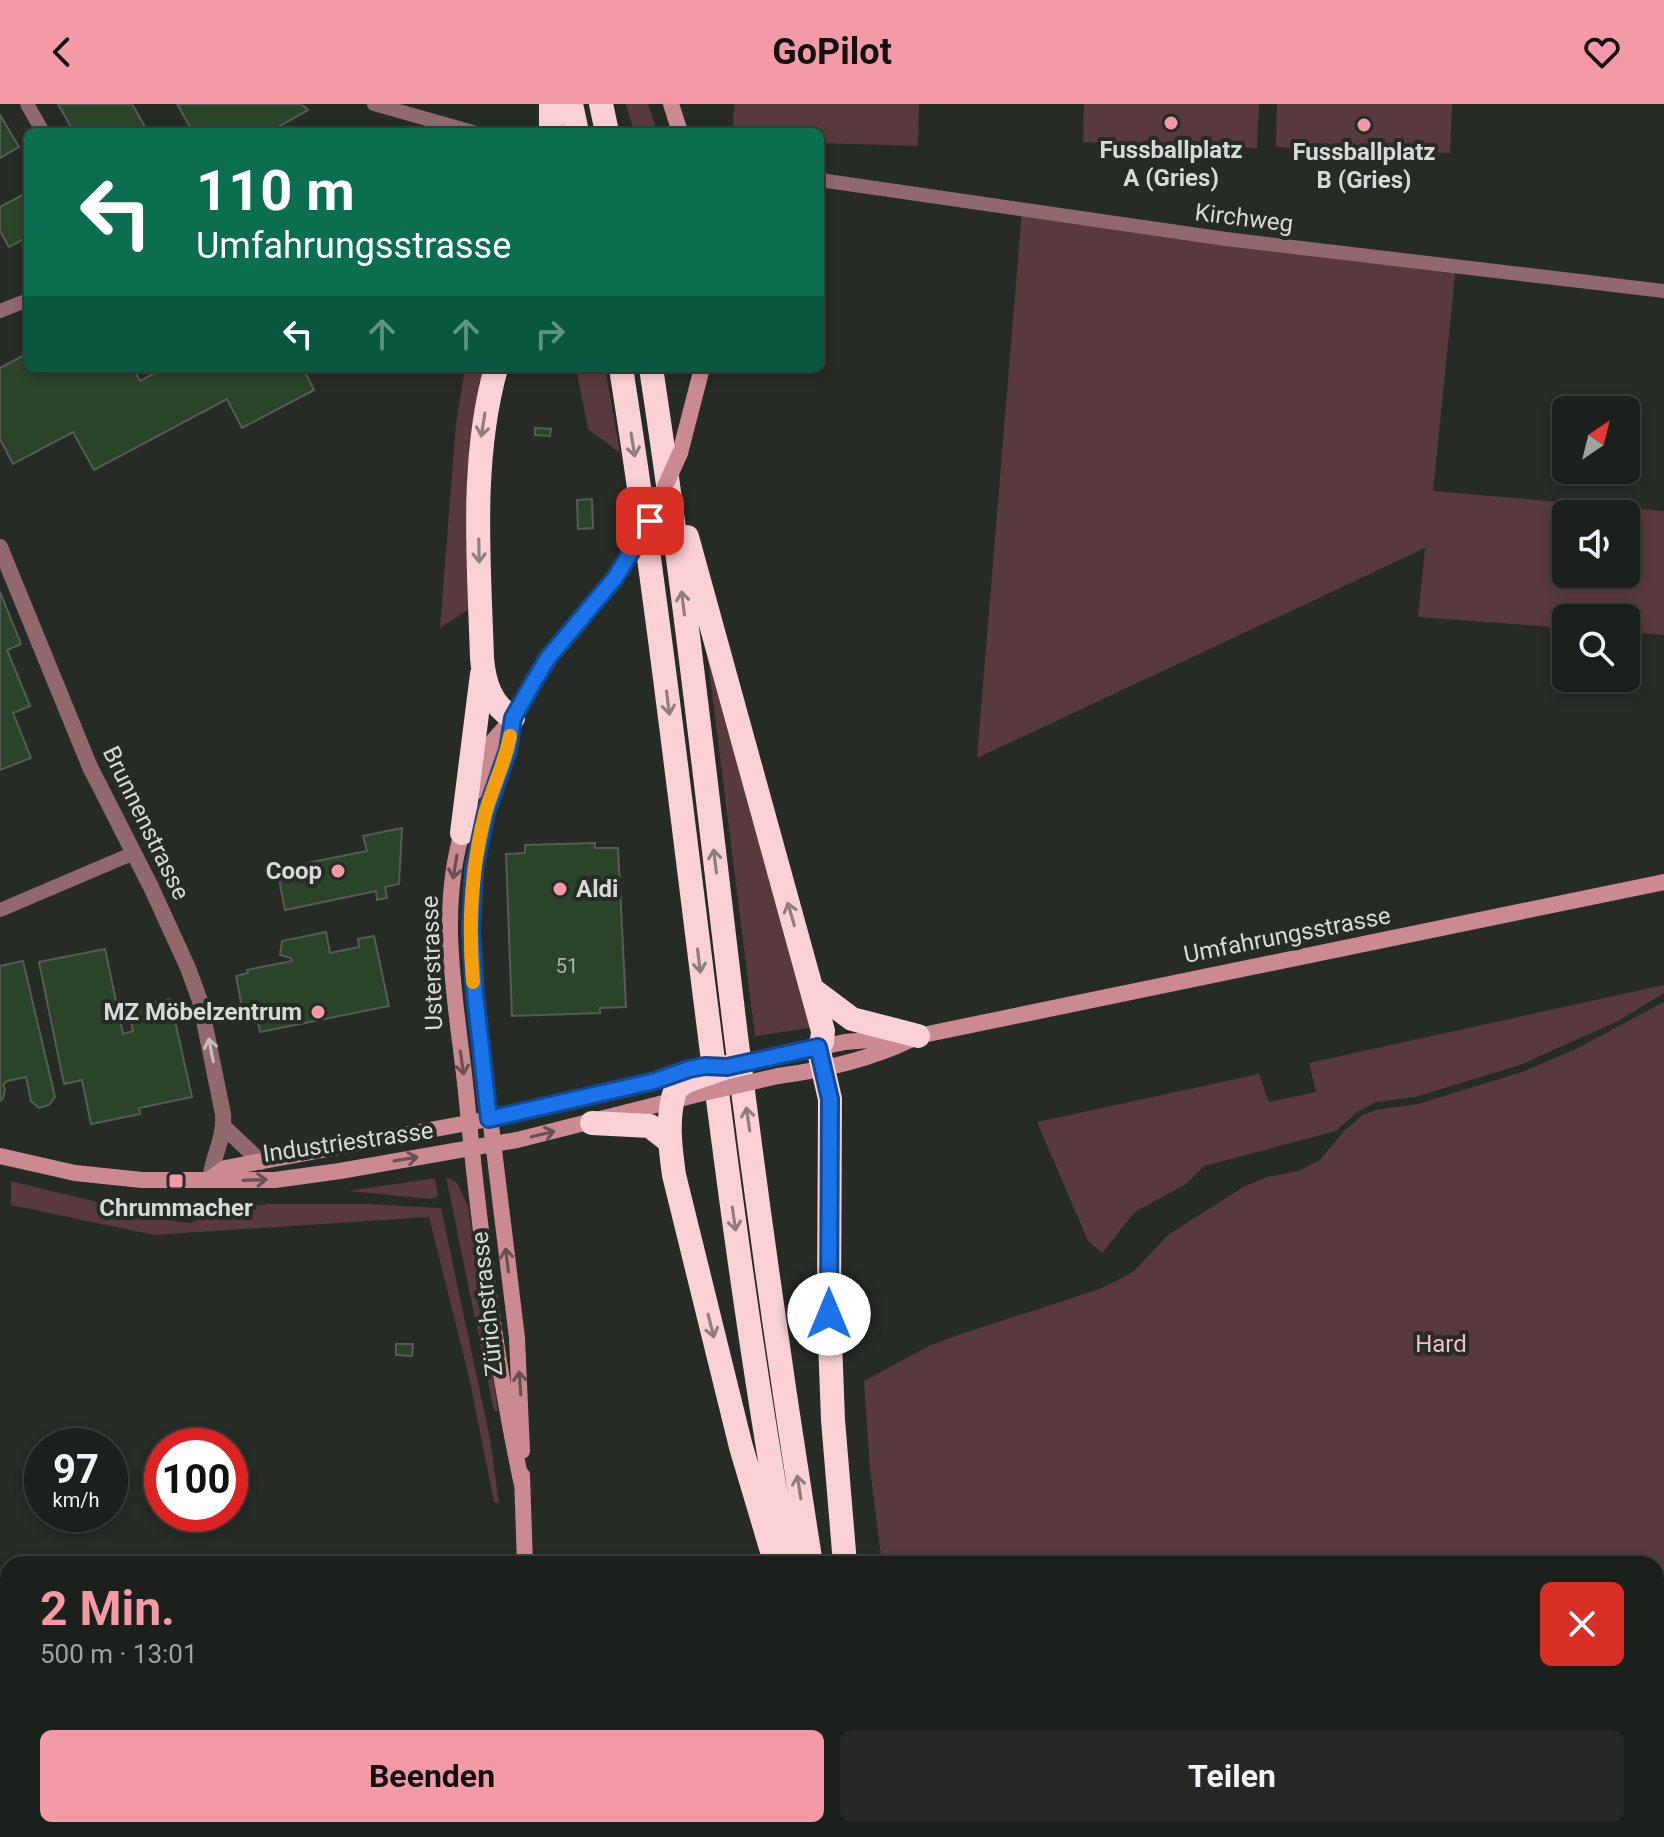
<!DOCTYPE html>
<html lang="de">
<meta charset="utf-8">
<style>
body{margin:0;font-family:Roboto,sans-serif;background:#252825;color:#f1f3f6;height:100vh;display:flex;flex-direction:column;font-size:30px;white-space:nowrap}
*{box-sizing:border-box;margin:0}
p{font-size:26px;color:#a0a3a3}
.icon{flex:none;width:44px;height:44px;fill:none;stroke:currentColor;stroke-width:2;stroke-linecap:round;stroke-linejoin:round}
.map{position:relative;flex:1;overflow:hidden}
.drawer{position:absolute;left:0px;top:1452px;width:1664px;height:282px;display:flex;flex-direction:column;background:#1c201c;border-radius:24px 24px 0 0;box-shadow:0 4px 12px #0003,0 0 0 2px #3a3e3b}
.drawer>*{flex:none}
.banner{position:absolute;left:24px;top:24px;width:800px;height:244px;border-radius:12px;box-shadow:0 4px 12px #0003,0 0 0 2px #3a3e3b;background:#0b6e4f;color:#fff;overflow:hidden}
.needle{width:52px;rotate:35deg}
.buttons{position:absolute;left:1552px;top:292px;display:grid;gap:16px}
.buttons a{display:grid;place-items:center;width:88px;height:88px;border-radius:12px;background:#1c201c;box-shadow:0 4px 12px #0003,0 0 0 2px #3a3e3b;font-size:40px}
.speed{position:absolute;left:24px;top:1324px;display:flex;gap:16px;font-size:40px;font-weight:700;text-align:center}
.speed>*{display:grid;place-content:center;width:104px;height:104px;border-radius:50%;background:#1c201c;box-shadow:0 4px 12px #0003,0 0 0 2px #3a3e3b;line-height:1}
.speed small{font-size:20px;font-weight:400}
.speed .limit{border:12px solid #d22;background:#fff;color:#111}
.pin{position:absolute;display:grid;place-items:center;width:68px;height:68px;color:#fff;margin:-34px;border-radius:16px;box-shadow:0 4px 12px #0006}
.me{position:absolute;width:88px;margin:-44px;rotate:0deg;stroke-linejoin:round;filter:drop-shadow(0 0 6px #0008)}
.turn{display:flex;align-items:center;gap:28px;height:168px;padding:0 40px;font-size:36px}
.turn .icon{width:104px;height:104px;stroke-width:2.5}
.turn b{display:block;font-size:56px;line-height:68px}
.lanes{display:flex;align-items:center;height:76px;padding:0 40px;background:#0003;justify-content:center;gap:40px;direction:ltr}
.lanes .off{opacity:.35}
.round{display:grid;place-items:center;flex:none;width:84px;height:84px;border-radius:12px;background:#252825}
.head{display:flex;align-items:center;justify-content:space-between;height:136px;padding:0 40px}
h1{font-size:48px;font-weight:700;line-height:60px;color:#f49aa6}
.primary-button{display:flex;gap:16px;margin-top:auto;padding:16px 40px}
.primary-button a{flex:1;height:92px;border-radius:12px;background:#f49aa6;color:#111;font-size:32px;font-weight:700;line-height:92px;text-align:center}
.primary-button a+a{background:#252825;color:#f1f3f6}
header{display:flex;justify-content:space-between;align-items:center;height:104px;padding:0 40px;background:#f49aa6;color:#111;font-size:36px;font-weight:700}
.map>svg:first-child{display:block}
.green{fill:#583a3e;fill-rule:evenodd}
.building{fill:#2a4429;stroke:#565c55;stroke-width:2}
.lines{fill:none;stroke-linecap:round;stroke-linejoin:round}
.minor{stroke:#90686d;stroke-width:14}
.tertiary{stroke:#90686d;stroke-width:16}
.secondary{stroke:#cb8a92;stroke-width:16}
.motorway{stroke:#fbd1d5;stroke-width:24}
.secondary-bridge{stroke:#cb8a92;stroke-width:16}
.motorway-bridge{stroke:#fbd1d5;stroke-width:24}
.oneway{stroke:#907e7e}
.oneway2{stroke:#685151}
.oneway3{stroke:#c5bebc}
.route-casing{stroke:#114b97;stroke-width:20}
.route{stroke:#1a73e8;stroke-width:14}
.slow{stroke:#f59e0b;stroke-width:14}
.poi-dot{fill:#f49aa6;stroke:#262b26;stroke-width:3}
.labels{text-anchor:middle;stroke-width:8;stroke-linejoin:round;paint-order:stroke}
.number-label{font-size:20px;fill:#acb4ab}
.poi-label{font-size:24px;font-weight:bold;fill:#d7dad6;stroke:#262b26}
.street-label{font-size:24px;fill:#d7dad6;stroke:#262b26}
.park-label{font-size:24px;fill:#f7bcc3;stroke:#262b26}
</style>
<header><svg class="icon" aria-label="back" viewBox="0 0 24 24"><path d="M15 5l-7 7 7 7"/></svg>GoPilot<svg class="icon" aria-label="heart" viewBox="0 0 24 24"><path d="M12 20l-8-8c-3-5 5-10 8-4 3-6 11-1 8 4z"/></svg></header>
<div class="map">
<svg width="1664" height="1733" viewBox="0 0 1664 1733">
<rect width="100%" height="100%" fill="#262b26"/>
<!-- green -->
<path class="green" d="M 626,0 L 648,0 L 657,28 L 634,28 Z
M 734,0 L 919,0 L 918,42 L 820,39 L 820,28 L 733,28 Z
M 1084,0 L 1259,0 L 1257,44 L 1083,38 Z
M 1277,0 L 1452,0 L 1450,49 L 1276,43 Z
M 1022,106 L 1456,162 L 1433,387 L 1664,407 L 1664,531 L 1626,528 L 1626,514 L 1566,514 L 1566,524 L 1418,513 L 1425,444 L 977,654 ZM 1566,410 L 1626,410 L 1626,470 L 1566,470 Z
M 465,264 L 485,264 L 467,369 L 468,506 L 440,524 L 456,320 Z
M 576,264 L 605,264 L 620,349 L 588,325 Z
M 705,533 L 815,923 L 755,932 Z
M 1664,881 L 1664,889 L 1620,916 L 1520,961 L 1415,993 L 1376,998 L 1357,1008 L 1336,1027 L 1204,1062 L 1186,1080 L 1135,1108 L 1102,1149 L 1088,1137 L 1037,1018 L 1259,970 L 1269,998 L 1316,988 L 1309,959 Z
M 1664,898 L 1664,1733 L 942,1733 L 939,1726 L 1656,1726 L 1656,1460 L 882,1460 L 870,1365 L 864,1277 L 929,1242 L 955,1232 L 1100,1185 L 1126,1172 L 1135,1166 L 1168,1131 L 1245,1082 L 1267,1073 L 1298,1067 L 1319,1057 L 1346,1025 L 1363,1011 L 1375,1006 L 1418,1000 L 1522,968 L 1576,945 Z
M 446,1073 L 457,1079 L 468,1102 L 498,1307 L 494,1307 Z
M 429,1075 L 435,1075 L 438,1092 L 430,1095 L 348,1087 Z
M 11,1077 L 101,1099 L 120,1110 L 190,1119 L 228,1105 L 268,1100 L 367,1100 L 441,1104 L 490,1335 L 499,1399 L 494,1398 L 469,1273 L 429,1113 L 154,1131 L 11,1101 Z
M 0,1524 L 8,1539 L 8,1659 L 0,1660 Z"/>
<!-- building -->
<path class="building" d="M 58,0 L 132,0 L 148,28 L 74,28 Z
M 177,0 L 301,0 L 308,6 L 269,28 L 193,28 Z
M 0,11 L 19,43 L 0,54 Z
M 28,88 L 28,133 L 9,143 L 0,127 L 0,103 Z
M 28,249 L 28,264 L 133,264 L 140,277 L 164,264 L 303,264 L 314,286 L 242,324 L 227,295 L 94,366 L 73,328 L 13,360 L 0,335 L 0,264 Z
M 535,324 L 551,325 L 550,332 L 535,331 Z
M 592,395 L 593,424 L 578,425 L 577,396 Z
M 0,488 L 21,540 L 7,546 L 30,602 L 13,609 L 31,654 L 0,666 Z
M 402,724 L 399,780 L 385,783 L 387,794 L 377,796 L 376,787 L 285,806 L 277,765 L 367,747 L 363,732 Z
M 595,739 L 595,744 L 618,744 L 626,903 L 600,904 L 600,909 L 512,912 L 506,750 L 525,749 L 525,741 Z
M 326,828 L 330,849 L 359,843 L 358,835 L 374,832 L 389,902 L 260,928 L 254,898 L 242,903 L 236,872 L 248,869 L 247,866 L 292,857 L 291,854 L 280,851 L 282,837 Z
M 105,845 L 123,930 L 133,927 L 128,904 L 170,895 L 192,993 L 139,1004 L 140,1010 L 91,1020 L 82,976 L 64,980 L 39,858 Z
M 23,857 L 55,993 L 49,1001 L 39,1004 L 31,997 L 26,973 L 7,977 L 3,981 L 5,985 L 3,995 L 0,997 L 0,862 Z
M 396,1240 L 413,1240 L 412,1252 L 396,1251 Z"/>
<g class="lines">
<!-- minor -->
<path class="minor" d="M 27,0 L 43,28
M 374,0 L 473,28
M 820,76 L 1226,135 L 1664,187
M 0,207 L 28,196
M 0,806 L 134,749"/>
<!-- tertiary -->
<path class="tertiary" d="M 0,443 L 90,663 L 151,783 L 188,864 L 200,897 L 223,1010 C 225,1033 213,1052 210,1075
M 224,1023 L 261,1058"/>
<!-- secondary -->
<path class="secondary" d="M 671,0 L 680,28
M 680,349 L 702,264
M 513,615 L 508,646 L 491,690 L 477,746 L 471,827 L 475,890 L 517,1234 L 522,1347
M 475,688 L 493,637 L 513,614 L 548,554 L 615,474
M 464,722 C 436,809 457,900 466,988 C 479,1120 494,1251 522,1381
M 769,954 L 845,938 L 918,932 L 1664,778
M 778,972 C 824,966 868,956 910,936
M 0,1052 L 75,1069 L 142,1076 L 275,1076 L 340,1067 L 517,1036 L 699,990
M 210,1075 L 225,1064 L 489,1015 L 655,977 L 689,965
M 522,1371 L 525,1460
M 514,1733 L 514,1726"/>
<!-- motorway -->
<path class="motorway" d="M 551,0 L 551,28
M 571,0 L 577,28
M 601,0 L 607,28
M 496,264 C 470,358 479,457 482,554 C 484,579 491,601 513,614
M 621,264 C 684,662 716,1064 788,1460
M 651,264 C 685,486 709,709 736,932 C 758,1108 783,1284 811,1460
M 687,433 L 823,927 L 822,938 L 818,943 L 830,995 L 829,1210 L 833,1316 L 845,1460
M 462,729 L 482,570
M 812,885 L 852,915 L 918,932
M 687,977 L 676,984 C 666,1012 670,1042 674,1071 L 741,1343 L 774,1454
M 592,1019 L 650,1022 L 669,1037
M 836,1726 L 837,1733
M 864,1726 L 865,1733"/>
<!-- secondary-bridge -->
<path class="secondary-bridge" d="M 615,474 L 643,432 L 680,349
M 720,963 L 769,954
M 699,990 L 778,972"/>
<!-- motorway-bridge -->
<path class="motorway-bridge" d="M 687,977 L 727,963"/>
</g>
<!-- one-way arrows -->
<defs><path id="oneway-shaft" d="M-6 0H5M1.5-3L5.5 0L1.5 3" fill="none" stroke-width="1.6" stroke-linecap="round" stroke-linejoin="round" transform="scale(2)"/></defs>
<g class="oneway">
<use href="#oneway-shaft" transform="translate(483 321) rotate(99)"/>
<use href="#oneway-shaft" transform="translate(633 341) rotate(81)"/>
<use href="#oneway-shaft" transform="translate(479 447) rotate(89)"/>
<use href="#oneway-shaft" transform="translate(683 499) rotate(-97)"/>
<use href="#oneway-shaft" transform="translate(668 599) rotate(83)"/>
<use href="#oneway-shaft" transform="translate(715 757) rotate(-97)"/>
<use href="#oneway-shaft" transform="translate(791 810) rotate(-106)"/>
<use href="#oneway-shaft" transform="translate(699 857) rotate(83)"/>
<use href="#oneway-shaft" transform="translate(748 1015) rotate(-98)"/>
<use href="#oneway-shaft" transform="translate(734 1115) rotate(82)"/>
<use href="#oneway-shaft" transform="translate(711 1222) rotate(76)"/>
<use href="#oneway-shaft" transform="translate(799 1383) rotate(-99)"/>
</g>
<g class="oneway2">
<use href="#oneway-shaft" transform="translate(455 763) rotate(99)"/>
<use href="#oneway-shaft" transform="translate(462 959) rotate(82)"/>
<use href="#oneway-shaft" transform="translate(543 1030) rotate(-13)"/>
<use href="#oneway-shaft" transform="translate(406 1055) rotate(-9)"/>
<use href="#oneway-shaft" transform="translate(255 1076) rotate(-2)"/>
<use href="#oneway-shaft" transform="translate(507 1156) rotate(-97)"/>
<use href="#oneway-shaft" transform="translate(520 1279) rotate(-94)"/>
</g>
<use class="oneway3" href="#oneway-shaft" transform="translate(211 946) rotate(-101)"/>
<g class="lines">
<defs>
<path id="route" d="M 650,417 L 615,474 L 548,554 L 530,584 L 513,614 L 508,646 L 486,709 L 474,765 L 471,827 L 475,890 L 489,1015 L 655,977 L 689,965 L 705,962 L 727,963 L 818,943 L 830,995 L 829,1210"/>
</defs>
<!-- route casing -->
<use href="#route" class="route-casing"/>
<!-- route -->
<use href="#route" class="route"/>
<!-- slow -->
<path class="slow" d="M 473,878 C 468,821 471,765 485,710 C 492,684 505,659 510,632"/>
</g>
<!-- markers -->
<g class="poi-dot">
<circle cx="1171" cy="19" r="8"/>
<circle cx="1364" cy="21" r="8"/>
<circle cx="338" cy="767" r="8"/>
<circle cx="560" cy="785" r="8"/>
<circle cx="318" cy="908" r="8"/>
<rect x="168" y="1069" width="16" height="16" rx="4"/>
</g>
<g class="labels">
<!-- number labels -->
<g class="number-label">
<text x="567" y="869">51</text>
</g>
<!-- poi labels -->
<g class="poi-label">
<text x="1171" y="54">Fussballplatz<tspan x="1171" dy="28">A (Gries)</tspan></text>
<text x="1364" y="56">Fussballplatz<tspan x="1364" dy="28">B (Gries)</tspan></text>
<text x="322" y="775" text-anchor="end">Coop</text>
<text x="576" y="793" text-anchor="start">Aldi</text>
<text x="302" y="916" text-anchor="end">MZ Möbelzentrum</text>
<text x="176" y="1112">Chrummacher</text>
</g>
<!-- street labels -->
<g class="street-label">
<text transform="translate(1244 114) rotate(7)" y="8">Kirchweg</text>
<text transform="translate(146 719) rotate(64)" y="8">Brunnenstrasse</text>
<text transform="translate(1287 831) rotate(-11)" y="8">Umfahrungsstrasse</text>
<text transform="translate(432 859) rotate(-92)" y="8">Usterstrasse</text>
<text transform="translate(348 1038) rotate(-8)" y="8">Industriestrasse</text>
<text transform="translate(487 1200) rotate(-96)" y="8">Zürichstrasse</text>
</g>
<!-- park labels -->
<g class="park-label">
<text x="1441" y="1248">Hard</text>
</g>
</g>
</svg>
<div class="buttons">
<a><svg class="needle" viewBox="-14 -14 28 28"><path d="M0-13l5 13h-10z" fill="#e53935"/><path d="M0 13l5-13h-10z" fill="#a0a3a3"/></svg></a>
<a><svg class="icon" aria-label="sound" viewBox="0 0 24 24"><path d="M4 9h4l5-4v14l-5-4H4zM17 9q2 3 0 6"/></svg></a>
<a><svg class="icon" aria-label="search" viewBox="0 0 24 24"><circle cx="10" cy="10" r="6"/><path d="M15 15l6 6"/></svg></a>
</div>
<div class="speed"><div>97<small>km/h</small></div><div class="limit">100</div></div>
<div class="pin" style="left:650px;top:417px;background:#d93025"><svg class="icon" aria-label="arrive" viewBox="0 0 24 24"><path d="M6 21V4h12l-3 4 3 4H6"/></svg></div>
<svg class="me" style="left:829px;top:1210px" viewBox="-20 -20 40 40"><circle r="19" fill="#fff"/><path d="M0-13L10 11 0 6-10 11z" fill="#1a73e8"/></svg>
<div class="banner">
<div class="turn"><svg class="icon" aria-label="left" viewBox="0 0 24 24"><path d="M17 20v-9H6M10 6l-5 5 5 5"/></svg><div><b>110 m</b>Umfahrungsstrasse</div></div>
<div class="lanes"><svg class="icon" aria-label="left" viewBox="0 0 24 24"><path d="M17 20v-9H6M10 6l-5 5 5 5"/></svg><svg class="icon off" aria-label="ahead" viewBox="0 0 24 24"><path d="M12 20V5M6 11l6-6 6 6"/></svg><svg class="icon off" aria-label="ahead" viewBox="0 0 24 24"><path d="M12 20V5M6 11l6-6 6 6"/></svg><svg class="icon off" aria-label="right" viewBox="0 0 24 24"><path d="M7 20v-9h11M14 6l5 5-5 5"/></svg></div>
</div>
<section class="drawer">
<div class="head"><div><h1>2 Min.</h1><p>500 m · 13:01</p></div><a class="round" style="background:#d93025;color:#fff"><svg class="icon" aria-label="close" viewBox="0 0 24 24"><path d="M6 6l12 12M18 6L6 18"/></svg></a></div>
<div class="primary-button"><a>Beenden</a><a>Teilen</a></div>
</section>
</div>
